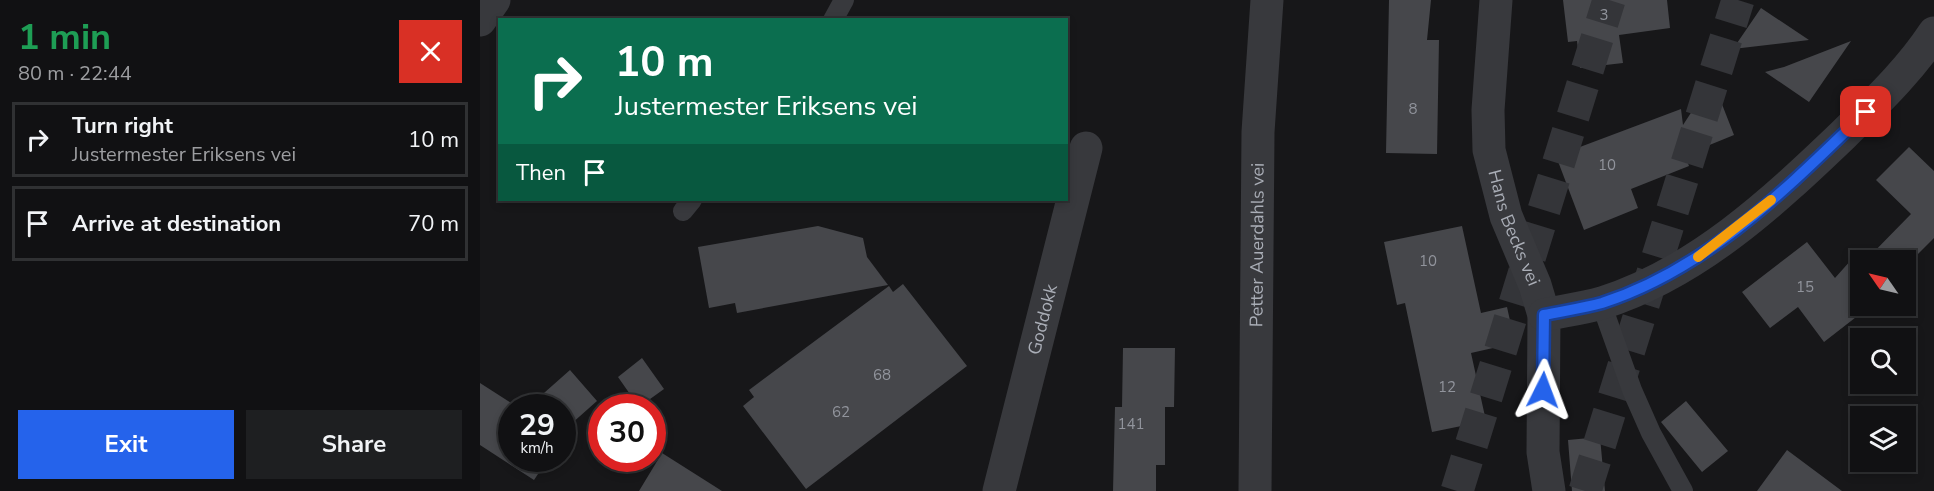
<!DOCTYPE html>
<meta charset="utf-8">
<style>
body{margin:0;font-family:"Nunito Sans",sans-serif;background:#1e1f21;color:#f1f3f6;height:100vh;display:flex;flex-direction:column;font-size:22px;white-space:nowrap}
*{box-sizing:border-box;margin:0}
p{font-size:20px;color:#9c9da0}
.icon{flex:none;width:33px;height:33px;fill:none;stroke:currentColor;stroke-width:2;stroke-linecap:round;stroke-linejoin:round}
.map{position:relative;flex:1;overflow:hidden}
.sheet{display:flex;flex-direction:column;background:#111113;width:480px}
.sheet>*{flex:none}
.guide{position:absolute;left:18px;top:18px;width:570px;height:183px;border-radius:0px;box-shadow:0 3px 9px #0003,0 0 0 2px #303133;background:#0b6e4f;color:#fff;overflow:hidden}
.needle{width:39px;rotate:304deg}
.controls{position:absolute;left:1370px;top:250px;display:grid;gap:12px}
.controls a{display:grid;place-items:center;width:66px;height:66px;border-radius:0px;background:#111113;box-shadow:0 3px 9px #0003,0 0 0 2px #303133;font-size:30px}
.speed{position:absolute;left:18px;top:394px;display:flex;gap:12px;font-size:30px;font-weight:700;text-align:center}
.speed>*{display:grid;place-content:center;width:78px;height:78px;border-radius:50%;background:#111113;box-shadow:0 3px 9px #0003,0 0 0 2px #303133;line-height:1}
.speed small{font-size:15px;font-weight:400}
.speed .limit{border:9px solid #d22;background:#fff;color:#111}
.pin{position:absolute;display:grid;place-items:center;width:51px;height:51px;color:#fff;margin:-26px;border-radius:12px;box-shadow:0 3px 9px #0006}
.me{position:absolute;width:66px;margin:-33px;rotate:3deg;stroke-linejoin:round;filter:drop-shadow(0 0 4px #0008)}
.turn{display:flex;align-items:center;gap:21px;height:126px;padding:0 18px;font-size:27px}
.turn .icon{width:78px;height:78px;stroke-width:2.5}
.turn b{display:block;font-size:42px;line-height:51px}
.then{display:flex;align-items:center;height:57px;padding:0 18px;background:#0003;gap:12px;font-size:22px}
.round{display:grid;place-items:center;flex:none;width:63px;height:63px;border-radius:0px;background:#1e1f21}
.summary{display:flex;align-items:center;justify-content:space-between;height:102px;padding:0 18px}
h1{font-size:36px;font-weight:700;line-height:45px;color:#1e9e55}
.primary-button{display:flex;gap:12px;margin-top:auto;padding:12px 18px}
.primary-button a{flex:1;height:69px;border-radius:0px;background:#2563eb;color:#fff;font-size:24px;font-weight:700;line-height:69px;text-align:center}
.primary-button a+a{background:#1e1f21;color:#f1f3f6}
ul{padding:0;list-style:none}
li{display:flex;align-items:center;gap:18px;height:75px;margin:0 12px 9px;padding:0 6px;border:3px solid #303133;border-radius:0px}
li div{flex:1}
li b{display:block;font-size:22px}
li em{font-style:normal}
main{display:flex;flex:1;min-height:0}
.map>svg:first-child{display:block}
.building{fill:#46474b}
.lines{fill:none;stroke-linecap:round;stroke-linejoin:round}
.trunk-tunnel{stroke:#343539;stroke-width:33;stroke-dasharray:33 16;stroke-linecap:butt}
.service{stroke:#38393d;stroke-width:20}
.minor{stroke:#38393d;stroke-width:33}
.tertiary{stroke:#38393d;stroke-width:33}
.route-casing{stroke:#184099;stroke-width:15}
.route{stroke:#2563eb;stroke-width:10}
.slow{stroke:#f59e0b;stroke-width:10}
.labels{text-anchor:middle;stroke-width:6;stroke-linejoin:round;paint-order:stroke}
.number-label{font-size:15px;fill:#91949c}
.street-label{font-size:18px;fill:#aaaeb7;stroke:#121214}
</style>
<main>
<section class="sheet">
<div class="summary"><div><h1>1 min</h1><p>80 m · 22:44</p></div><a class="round" style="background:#d93025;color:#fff"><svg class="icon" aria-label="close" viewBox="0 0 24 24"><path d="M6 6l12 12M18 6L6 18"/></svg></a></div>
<ul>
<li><svg class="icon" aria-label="right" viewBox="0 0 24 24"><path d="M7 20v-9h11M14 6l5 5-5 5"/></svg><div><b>Turn right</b><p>Justermester Eriksens vei</p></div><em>10 m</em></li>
<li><svg class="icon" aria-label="arrive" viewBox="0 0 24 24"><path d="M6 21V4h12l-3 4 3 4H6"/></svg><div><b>Arrive at destination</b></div><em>70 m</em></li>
</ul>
<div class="primary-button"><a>Exit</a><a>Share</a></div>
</section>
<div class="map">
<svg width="1454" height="491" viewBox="0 0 1454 491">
<rect width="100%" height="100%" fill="#171719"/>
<!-- building -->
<path class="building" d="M 909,0 L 951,0 L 947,40 L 959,40 L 957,154 L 906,153 Z
M 1083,0 L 1187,0 L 1190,28 L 1139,35 L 1143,63 L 1100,68 L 1097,41 L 1088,42 Z
M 1281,8 L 1329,40 L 1253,49 Z
M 1371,41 L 1329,102 L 1285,72 L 1304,67 Z
M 1238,94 L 1254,135 L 1205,155 L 1209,166 L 1151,189 L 1158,208 L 1104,230 L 1076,156 L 1201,109 L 1203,125 L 1218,102 Z
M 1429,147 L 1454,171 L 1454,238 L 1431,261 L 1385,261 L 1431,214 L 1396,180 Z
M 338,226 L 383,238 L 387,257 L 408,285 L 257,313 L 255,303 L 229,308 L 218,247 Z
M 982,226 L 1001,313 L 1027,307 L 1035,343 L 991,353 L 1006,421 L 952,432 L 925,303 L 917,305 L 904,242 Z
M 1327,242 L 1355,278 L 1380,250 L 1380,314 L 1344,342 L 1318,307 L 1290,328 L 1262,292 Z
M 423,284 L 487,366 L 326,489 L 263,406 L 274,397 L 269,390 L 409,286 L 413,292 Z
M 643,348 L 695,348 L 694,407 L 685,407 L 685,465 L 676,465 L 676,491 L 633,491 L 635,407 L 642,407 Z
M 162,358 L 184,389 L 159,407 L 138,377 Z
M 90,370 L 117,401 L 82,432 L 82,408 L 47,408 Z
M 0,383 L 39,408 L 32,408 L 32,459 L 68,459 L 54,480 L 0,445 Z
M 1206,401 L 1248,451 L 1222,472 L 1181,422 Z
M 1120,437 L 1125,491 L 1092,491 L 1088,440 Z
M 1307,450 L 1362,491 L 1277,491 Z
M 182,453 L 242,491 L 159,491 Z"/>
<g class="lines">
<!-- trunk-tunnel -->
<path class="trunk-tunnel" d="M 977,491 L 1129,0
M 1105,491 L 1258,0"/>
<!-- service -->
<path class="service" d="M 353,20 L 364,0
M 203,211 L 212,200
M 1121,303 L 1152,390 L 1171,433 L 1203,491"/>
<!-- minor -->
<g class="minor">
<path id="s1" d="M 1016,0 L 1008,110 L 1009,150 L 1026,216 L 1055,285 L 1064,315 L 1063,452 L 1069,491"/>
<path d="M 0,20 L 14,0"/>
<path d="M 1064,315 C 1083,311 1104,308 1122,303 C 1217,273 1293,202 1363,135 C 1395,103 1429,71 1454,33"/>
<path id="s2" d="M 519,491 L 606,148"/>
</g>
<!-- tertiary -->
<path class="tertiary" id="s3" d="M 775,491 L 778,132 L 787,0"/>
</g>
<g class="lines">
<defs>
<path id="route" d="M 1063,390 L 1064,315 C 1083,311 1104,308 1122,303 C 1228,269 1308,187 1386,112"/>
</defs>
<!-- route casing -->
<use href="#route" class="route-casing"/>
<!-- route -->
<use href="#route" class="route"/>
<!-- slow -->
<path class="slow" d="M 1218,257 L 1291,200"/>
</g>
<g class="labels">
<!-- number labels -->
<g class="number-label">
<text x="1124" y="20">3</text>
<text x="933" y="114">8</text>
<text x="1127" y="170">10</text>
<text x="948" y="266">10</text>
<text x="1325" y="292">15</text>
<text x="402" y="380">68</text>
<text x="967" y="392">12</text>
<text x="361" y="417">62</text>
<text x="651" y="429">141</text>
</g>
<!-- street labels -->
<g class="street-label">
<text dy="6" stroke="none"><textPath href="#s1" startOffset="232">Hans Becks vei</textPath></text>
<text dy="6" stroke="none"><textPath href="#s3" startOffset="246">Petter Auerdahls vei</textPath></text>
<text dy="6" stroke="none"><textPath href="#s2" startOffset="177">Goddokk</textPath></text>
</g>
</g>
</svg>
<div class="controls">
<a><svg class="needle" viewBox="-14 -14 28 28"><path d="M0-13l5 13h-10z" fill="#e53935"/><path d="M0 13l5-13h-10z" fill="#9c9da0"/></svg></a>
<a><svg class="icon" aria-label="search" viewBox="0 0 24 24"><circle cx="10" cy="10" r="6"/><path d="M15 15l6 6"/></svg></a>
<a><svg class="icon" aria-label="layers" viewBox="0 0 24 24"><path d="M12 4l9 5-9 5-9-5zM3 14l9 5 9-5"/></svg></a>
</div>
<div class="speed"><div>29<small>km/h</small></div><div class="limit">30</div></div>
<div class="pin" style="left:1386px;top:112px;background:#d93025"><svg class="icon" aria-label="arrive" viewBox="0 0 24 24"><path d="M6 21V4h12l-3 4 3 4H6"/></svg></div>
<svg class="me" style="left:1063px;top:390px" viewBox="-20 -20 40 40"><path d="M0-17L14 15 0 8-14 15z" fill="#2563eb" stroke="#fff" stroke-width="4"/></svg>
<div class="guide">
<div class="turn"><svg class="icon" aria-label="right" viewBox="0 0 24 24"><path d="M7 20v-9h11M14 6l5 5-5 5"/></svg><div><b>10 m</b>Justermester Eriksens vei</div></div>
<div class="then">Then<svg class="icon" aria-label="arrive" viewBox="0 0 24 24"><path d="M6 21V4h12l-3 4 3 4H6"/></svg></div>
</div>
</div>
</main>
